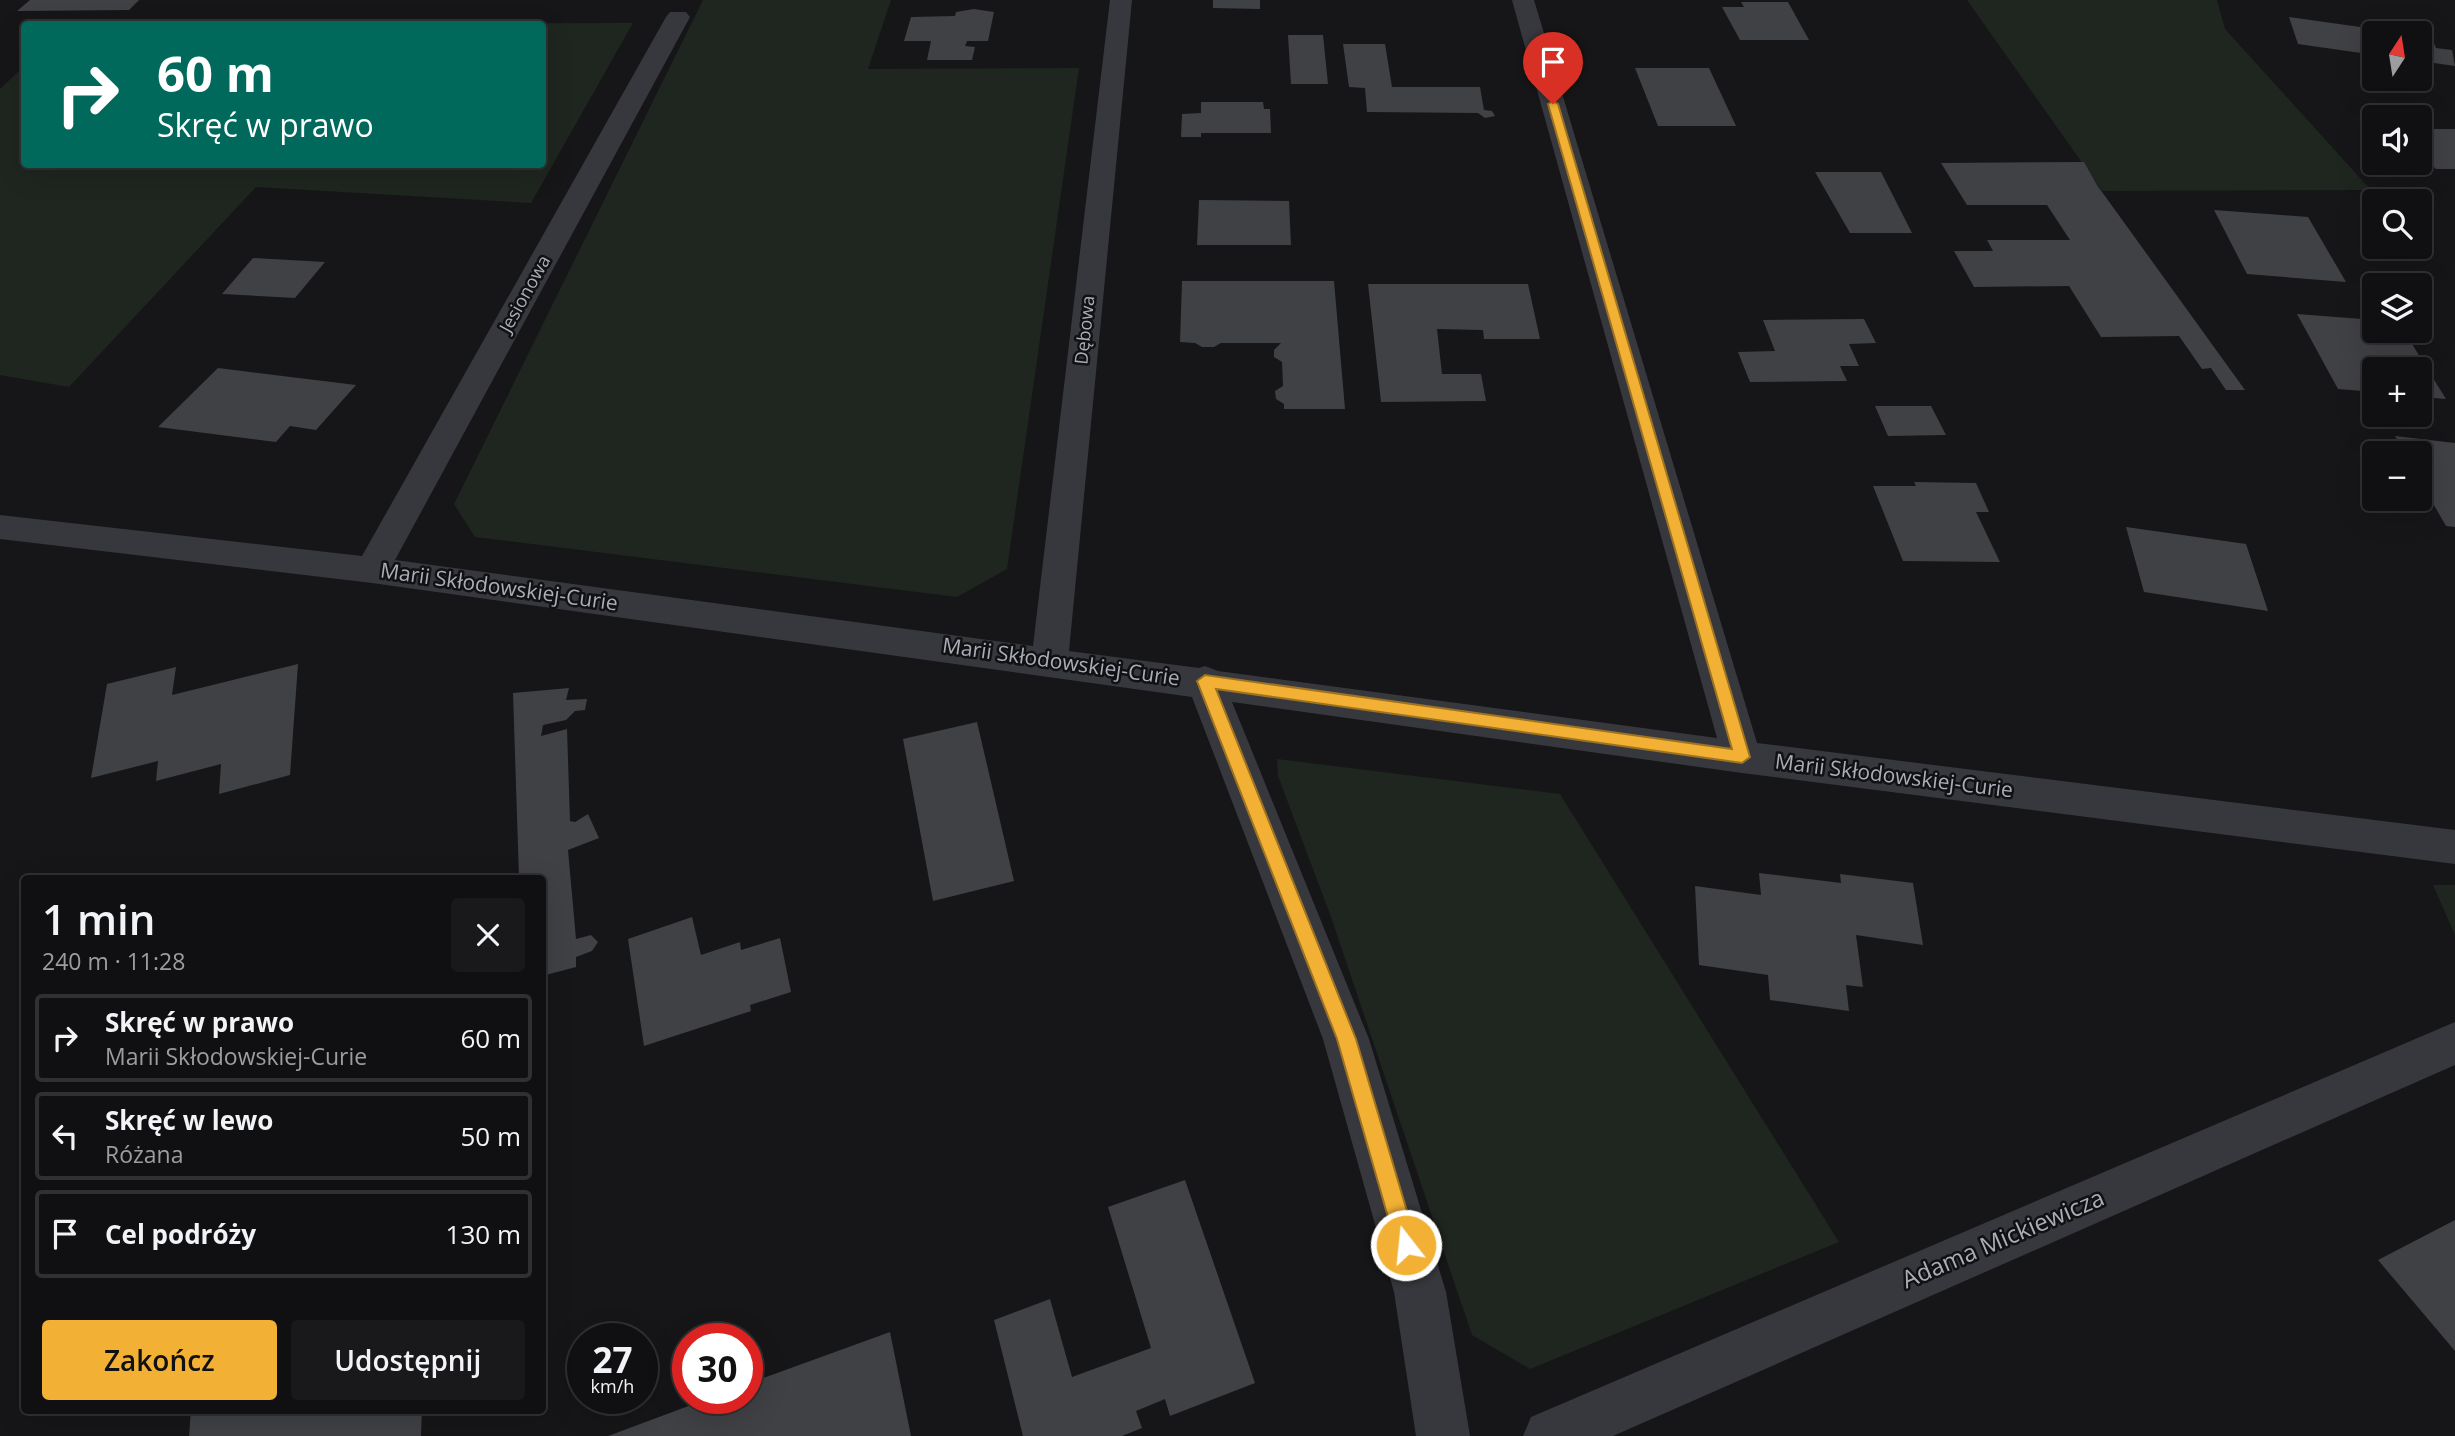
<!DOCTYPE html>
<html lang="pl">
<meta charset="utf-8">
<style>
body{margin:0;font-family:"Open Sans",sans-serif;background:#19191b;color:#f1f3f6;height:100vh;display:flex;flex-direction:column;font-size:26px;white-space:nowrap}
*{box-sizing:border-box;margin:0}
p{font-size:23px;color:#9c9d9f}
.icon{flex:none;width:38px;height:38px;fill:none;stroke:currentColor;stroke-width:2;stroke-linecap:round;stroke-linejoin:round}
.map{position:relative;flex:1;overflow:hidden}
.details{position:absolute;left:21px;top:875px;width:525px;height:539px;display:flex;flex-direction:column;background:#101012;border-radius:7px;box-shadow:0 7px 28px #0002,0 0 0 2px #303032}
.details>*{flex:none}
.top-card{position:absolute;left:21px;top:21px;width:525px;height:147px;border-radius:7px;box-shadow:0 7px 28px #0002,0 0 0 2px #303032;background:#00695c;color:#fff;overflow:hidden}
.needle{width:46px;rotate:12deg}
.tools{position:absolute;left:2362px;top:21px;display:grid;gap:14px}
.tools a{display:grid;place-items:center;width:70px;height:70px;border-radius:7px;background:#101012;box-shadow:0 7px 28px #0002,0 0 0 2px #303032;font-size:35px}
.speed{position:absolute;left:567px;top:1323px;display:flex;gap:14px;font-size:35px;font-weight:700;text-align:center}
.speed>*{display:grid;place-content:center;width:91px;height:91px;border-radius:50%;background:#101012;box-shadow:0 7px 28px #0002,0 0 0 2px #303032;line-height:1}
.speed small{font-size:18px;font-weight:400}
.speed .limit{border:10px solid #d22;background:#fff;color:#111}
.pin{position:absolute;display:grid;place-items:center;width:60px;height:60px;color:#fff;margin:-72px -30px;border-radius:50% 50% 50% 0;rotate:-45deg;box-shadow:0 0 7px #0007}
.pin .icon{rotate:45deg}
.me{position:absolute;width:77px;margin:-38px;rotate:344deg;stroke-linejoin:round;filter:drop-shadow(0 0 5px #0008)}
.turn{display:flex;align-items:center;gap:24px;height:147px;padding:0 21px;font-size:32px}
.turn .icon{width:91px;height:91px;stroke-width:2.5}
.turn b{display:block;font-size:49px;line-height:60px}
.round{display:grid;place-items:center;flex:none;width:74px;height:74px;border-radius:7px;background:#19191b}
.summary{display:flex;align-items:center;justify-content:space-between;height:119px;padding:0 21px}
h1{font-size:42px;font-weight:600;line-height:52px}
.button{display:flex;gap:14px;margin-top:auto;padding:14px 21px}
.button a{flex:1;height:80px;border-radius:7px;background:#f2b134;color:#111;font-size:28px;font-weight:600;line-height:80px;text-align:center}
.button a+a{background:#19191b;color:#f1f3f6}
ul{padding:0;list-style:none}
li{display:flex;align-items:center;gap:21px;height:88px;margin:0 14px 10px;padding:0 7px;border:4px solid #303032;border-radius:7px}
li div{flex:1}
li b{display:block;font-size:26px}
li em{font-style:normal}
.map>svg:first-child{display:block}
.green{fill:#1e261f}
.building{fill:#404145}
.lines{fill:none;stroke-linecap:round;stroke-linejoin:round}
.street{fill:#37383d;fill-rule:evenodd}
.route{fill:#f2b134;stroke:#9d7322;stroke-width:2}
.labels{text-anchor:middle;stroke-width:5;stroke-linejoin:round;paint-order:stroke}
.far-street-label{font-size:18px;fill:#a8adb8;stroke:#111113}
.street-label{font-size:21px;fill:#a8adb8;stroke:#111113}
.near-street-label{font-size:24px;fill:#a8adb8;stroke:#111113}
</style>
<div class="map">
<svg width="2455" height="1436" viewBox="0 0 2455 1436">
<rect width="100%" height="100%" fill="#161618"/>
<!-- green -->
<path class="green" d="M 703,0 L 891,0 L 868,69 L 1079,68 L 1007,569 L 957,597 L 475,537 L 454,504 Z
M 1967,0 L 2217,0 L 2225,29 L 2371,190 L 2102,191 Z
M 633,23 L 531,203 L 256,187 L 69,387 L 0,375 L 0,89 L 24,66 L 24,164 L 542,164 L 542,24 L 70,24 Z
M 1277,759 L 1560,794 L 1839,1242 L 1530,1369 L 1472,1335 L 1331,917 L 1278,776 Z
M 2433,885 L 2455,885 L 2455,935 Z"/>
<!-- building -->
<path class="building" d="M 30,0 L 139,0 L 129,10 L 17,11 Z
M 1213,0 L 1260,0 L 1260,9 L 1213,8 Z
M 1741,2 L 1788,2 L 1809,40 L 1740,40 L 1722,7 L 1744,7 Z
M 974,9 L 994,12 L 988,41 L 967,41 L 965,46 L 975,47 L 972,60 L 927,60 L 931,41 L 904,41 L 911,17 L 955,16 L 956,12 Z
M 2289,17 L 2396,32 L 2396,33 L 2375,33 L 2375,55 L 2298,44 Z
M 1288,35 L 1323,35 L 1328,84 L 1291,84 Z
M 2420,35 L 2431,36 L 2436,48 L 2452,50 L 2455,66 L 2420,61 Z
M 1343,44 L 1385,44 L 1392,87 L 1480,87 L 1484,110 L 1492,111 L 1495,116 L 1485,118 L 1478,113 L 1367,112 L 1365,88 L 1349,87 Z
M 1635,68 L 1709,68 L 1736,126 L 1658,126 Z
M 1201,102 L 1263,102 L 1264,109 L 1270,109 L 1271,133 L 1201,133 L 1201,137 L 1181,137 L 1182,114 L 1201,113 Z
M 2420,129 L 2455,129 L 2455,169 L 2436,169 L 2420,153 Z
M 2084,162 L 2097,185 L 2245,390 L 2226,390 L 2211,368 L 2202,369 L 2179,336 L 2101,337 L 2069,286 L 1974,287 L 1954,251 L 1993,251 L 1987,240 L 2070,240 L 2047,205 L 1967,205 L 1941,163 Z
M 1815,172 L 1881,172 L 1912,233 L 1850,233 Z
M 1199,200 L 1289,201 L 1291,245 L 1197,245 Z
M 2214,210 L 2308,217 L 2346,282 L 2247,274 Z
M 253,258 L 325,262 L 295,298 L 222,294 Z
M 1182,281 L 1334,281 L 1345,409 L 1284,409 L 1284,404 L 1276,399 L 1275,391 L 1283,386 L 1282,362 L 1274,357 L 1274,350 L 1281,343 L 1221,343 L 1214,347 L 1202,347 L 1195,343 L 1180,342 Z
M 1368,284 L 1528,284 L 1540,339 L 1484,339 L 1483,330 L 1437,329 L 1442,374 L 1481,374 L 1486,401 L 1381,402 Z
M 2297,314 L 2375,320 L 2375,331 L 2404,331 L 2446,399 L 2420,397 L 2420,369 L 2375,369 L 2375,392 L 2338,389 Z
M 1864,319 L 1876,343 L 1849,344 L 1859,366 L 1840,366 L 1847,381 L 1750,382 L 1738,352 L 1775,351 L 1763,320 Z
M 218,368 L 356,385 L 316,430 L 290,426 L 276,442 L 158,427 Z
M 1875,406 L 1931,406 L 1946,435 L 1888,436 Z
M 2395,436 L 2455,443 L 2455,527 L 2446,526 L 2420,481 L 2420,453 L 2405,453 Z
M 1914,482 L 1976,483 L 1989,512 L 1976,512 L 2000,562 L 1903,561 L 1873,486 L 1916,486 Z
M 2126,527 L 2246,544 L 2268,611 L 2144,592 Z
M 298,664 L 290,775 L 219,794 L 221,764 L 156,781 L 158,761 L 91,778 L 107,684 L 176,667 L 172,695 Z
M 569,688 L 566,700 L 587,699 L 585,710 L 575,711 L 566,720 L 543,725 L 541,736 L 567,729 L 570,821 L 575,822 L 588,814 L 599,838 L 568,850 L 576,939 L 591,935 L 598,942 L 592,951 L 576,957 L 576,967 L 542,976 L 542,878 L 519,878 L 513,693 Z
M 977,722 L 1014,881 L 933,901 L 903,739 Z
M 1759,873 L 1841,883 L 1840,874 L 1913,883 L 1923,945 L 1856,935 L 1863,987 L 1846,985 L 1849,1011 L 1770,1000 L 1768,975 L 1699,965 L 1695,886 L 1761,895 Z
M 692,917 L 701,955 L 740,942 L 741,950 L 780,938 L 791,992 L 750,1005 L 751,1011 L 644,1046 L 628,939 Z
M 1185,1180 L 1255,1383 L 1170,1416 L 1165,1399 L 1136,1411 L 1142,1428 L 1122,1436 L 1023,1436 L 994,1320 L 1050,1299 L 1072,1377 L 1151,1348 L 1108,1207 Z
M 2455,1220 L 2455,1351 L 2378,1260 Z
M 890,1332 L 911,1436 L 608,1436 L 710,1398 L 747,1398 L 747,1384 Z
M 191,1410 L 422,1410 L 421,1436 L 189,1436 Z"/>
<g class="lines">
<!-- street -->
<path class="street" d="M 1110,0 L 1132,0 L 1069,651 L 1199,668 L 1205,666 L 1218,671 L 1717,738 L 1512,0 L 1534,0 L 1757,743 L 2455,830 L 2455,864 L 1742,773 L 1232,702 L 1369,1039 L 1446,1292 L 1470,1436 L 1416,1436 L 1394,1292 L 1323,1039 L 1192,697 L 372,583 L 0,539 L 0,515 L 362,556 L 666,17 L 670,12 L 686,12 L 690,17 L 395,560 L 1033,646 Z
M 2455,1022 L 2455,1065 L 1613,1436 L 1523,1436 L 1531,1417 Z"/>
</g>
<!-- route -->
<path class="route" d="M 1553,101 L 1558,104 L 1750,757 L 1742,763 L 1216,689 L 1356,1039 L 1417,1245 L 1414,1253 L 1406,1256 L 1399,1253 L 1396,1245 L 1337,1039 L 1197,681 L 1205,675 L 1732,749 L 1548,104 Z"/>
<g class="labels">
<!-- far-street labels -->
<g class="far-street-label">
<text transform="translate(525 294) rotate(-61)" y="6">Jesionowa</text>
<text transform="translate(1085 330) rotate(-84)" y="6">Dębowa</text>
</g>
<!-- street labels -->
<g class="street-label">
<text transform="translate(499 587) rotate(8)" y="7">Marii Skłodowskiej-Curie</text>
<text transform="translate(1061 662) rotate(8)" y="7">Marii Skłodowskiej-Curie</text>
<text transform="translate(1894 776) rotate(7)" y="7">Marii Skłodowskiej-Curie</text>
</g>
<!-- near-street labels -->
<g class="near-street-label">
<text transform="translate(2003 1239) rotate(-23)" y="8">Adama Mickiewicza</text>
</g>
</g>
</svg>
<div class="tools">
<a><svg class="needle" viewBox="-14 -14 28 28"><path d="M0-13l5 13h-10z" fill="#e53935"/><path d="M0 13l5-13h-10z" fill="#9c9d9f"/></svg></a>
<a><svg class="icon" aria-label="sound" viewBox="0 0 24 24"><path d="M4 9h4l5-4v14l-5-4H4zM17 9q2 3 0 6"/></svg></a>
<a><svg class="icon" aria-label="search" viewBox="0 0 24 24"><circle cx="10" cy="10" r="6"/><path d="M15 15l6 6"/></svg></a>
<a><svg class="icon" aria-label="layers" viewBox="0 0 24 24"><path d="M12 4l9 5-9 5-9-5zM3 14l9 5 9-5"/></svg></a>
<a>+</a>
<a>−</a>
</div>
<div class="speed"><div>27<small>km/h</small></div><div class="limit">30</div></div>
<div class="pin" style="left:1553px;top:104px;background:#d93025"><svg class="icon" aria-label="arrive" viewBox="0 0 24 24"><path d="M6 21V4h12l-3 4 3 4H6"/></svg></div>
<svg class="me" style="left:1406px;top:1245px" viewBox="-20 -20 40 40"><circle r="17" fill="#f2b134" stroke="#fff" stroke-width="3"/><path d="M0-11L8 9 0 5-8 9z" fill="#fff"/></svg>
<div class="top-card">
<div class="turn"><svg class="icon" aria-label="right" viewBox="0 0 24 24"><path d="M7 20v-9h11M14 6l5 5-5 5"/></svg><div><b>60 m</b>Skręć w prawo</div></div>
</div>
<section class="details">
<div class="summary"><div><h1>1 min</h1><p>240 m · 11:28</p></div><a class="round"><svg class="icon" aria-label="close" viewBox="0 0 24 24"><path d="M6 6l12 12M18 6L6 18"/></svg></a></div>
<ul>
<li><svg class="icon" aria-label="right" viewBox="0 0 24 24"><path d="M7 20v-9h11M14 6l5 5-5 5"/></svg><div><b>Skręć w prawo</b><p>Marii Skłodowskiej-Curie</p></div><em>60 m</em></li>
<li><svg class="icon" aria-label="left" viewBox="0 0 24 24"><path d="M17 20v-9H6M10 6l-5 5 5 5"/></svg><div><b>Skręć w lewo</b><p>Różana</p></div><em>50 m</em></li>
<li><svg class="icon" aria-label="arrive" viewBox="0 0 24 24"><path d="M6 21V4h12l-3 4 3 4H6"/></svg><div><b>Cel podróży</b></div><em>130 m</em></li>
</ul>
<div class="button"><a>Zakończ</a><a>Udostępnij</a></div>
</section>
</div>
